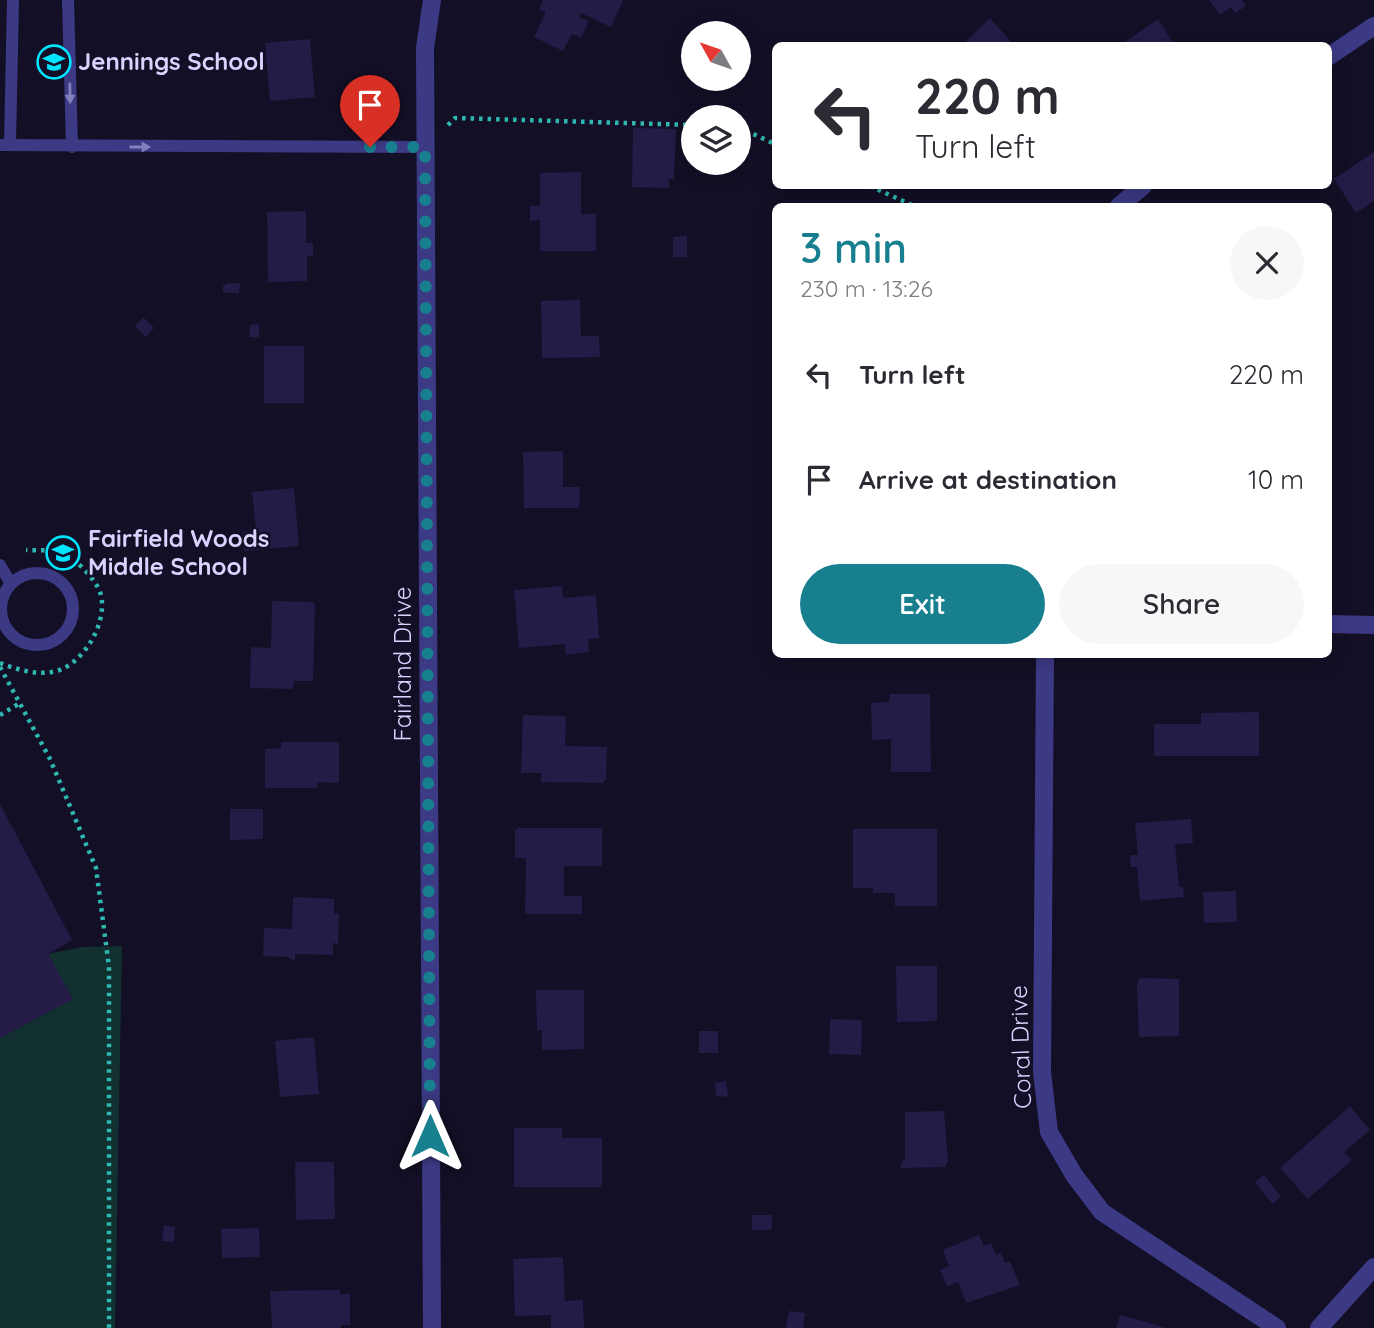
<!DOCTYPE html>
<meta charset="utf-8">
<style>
body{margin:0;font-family:Quicksand,sans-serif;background:#f7f7f7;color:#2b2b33;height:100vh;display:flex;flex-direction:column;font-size:26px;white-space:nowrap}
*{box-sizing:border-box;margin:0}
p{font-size:23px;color:#7c7c81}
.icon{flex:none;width:38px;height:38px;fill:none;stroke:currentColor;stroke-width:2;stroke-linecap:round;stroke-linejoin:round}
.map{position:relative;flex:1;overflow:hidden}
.panel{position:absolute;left:772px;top:203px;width:560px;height:455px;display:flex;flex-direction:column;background:#fff;border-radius:10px;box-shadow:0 4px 18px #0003}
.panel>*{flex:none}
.top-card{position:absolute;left:772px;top:42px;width:560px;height:147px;border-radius:10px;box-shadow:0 4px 18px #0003;background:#fff;color:#2b2b33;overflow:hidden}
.needle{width:46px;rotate:310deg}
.tools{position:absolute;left:681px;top:21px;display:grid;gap:14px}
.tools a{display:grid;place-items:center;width:70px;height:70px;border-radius:50%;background:#fff;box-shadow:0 4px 18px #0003;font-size:35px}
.pin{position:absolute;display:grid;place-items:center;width:60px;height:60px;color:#fff;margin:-72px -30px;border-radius:50% 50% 50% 0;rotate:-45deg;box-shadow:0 0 7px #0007}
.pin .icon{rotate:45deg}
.me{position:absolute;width:77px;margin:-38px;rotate:0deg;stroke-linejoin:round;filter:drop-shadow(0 0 5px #0008)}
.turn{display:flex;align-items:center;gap:24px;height:147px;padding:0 28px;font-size:32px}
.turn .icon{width:91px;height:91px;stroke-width:2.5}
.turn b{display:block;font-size:49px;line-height:60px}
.round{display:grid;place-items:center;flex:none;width:74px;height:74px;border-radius:37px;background:#f7f7f7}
.headline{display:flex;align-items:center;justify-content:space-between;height:119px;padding:0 28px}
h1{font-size:42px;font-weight:600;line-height:52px;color:#187f8f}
.action{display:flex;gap:14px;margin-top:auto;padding:14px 28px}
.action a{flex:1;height:80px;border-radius:42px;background:#187f8f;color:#fff;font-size:28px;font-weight:600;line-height:80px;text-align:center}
.action a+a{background:#f7f7f7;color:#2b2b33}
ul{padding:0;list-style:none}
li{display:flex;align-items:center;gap:21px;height:105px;padding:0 28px}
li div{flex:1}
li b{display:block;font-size:26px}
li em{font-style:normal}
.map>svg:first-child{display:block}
.green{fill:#12302f}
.building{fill:#241b47}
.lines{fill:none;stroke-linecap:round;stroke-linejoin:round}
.path{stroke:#2fb8b0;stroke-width:4.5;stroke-dasharray:3.5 5;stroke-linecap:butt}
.lane{stroke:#3d3a85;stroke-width:12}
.street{stroke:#3d3a85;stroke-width:18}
.oneway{fill:#837fbc}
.route{stroke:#187f8f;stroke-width:12;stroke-dasharray:0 21.6}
.labels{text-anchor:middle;stroke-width:5;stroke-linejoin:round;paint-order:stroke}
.poi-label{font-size:24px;font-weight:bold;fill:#d9d4ff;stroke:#130f26;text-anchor:start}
.street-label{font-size:24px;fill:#d9d4ff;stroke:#130f26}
</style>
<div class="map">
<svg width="1374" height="1328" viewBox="0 0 1374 1328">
<rect width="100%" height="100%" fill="#130f26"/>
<!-- green -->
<path class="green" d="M 122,946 L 115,1328 L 0,1328 L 0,1038 L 72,999 L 48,954 L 82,947 Z"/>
<!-- building -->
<path class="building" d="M 543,0 L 623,0 L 611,27 L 581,13 L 579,17 L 589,21 L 581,38 L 572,34 L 563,51 L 534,37 L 546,12 L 539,9 Z
M 1209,0 L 1242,0 L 1246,6 L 1235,13 L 1231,7 L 1220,15 Z
M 990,18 L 1013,44 L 1012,46 L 970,46 L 966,41 Z
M 1158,19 L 1175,46 L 1119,46 Z
M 310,39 L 315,97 L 270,101 L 265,43 Z
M 633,128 L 676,129 L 674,179 L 669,179 L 669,188 L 632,187 Z
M 1374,152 L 1374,201 L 1356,213 L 1334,179 Z
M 581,172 L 581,214 L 596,214 L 596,251 L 540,251 L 540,220 L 530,221 L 530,206 L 540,206 L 540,173 Z
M 306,211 L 306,243 L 313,243 L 313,256 L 307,256 L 307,281 L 268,282 L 267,212 Z
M 687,236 L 687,257 L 673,257 L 673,237 Z
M 228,283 L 240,283 L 239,293 L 223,293 L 223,286 Z
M 580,300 L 581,336 L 599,336 L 600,357 L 542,358 L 541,301 Z
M 143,317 L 154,328 L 146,337 L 135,326 Z
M 259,324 L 259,338 L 249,337 L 250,325 Z
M 264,346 L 304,346 L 304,403 L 264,403 Z
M 563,451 L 563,487 L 580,487 L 579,508 L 524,508 L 523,452 Z
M 294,488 L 299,546 L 244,551 L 242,532 L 256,530 L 252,492 Z
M 562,586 L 563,598 L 596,595 L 599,638 L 588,639 L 589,652 L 566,655 L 565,644 L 519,648 L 514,590 Z
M 272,601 L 313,602 L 315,605 L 313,681 L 294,681 L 293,689 L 250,688 L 251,647 L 271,648 Z
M 890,694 L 930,694 L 931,772 L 891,772 L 891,739 L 872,740 L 871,703 L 889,702 Z
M 1259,712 L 1259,756 L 1154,756 L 1154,724 L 1201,724 L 1201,713 Z
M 523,715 L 566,716 L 565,746 L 607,747 L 606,779 L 603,783 L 541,782 L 541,773 L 521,773 Z
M 281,742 L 339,742 L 339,783 L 317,782 L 317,788 L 265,788 L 265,749 L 281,748 Z
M 0,804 L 72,940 L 48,954 L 73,999 L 0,1038 Z
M 230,809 L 263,809 L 263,839 L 230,840 Z
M 1191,819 L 1193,843 L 1175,844 L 1179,887 L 1183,887 L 1184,897 L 1140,901 L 1137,867 L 1131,867 L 1130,855 L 1138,855 L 1135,823 Z
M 518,828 L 602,828 L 602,866 L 564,866 L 564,896 L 582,896 L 582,914 L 525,914 L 526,858 L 515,858 L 515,830 Z
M 853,829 L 937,829 L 937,906 L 895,906 L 895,893 L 873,893 L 873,888 L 853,888 Z
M 1236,891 L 1237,922 L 1204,923 L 1203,892 Z
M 293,897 L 334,899 L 334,914 L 339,913 L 338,944 L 333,943 L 333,955 L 295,954 L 295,961 L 287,957 L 263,956 L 264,928 L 292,929 Z
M 896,966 L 937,966 L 937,1021 L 897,1022 Z
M 1139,978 L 1179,979 L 1179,1036 L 1139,1037 L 1137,986 Z
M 536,990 L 584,990 L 584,1049 L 542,1050 L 542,1030 L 537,1031 Z
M 830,1019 L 862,1020 L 861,1055 L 829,1054 Z
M 699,1031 L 718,1031 L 718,1053 L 699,1053 Z
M 314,1037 L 319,1094 L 280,1097 L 275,1041 Z
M 726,1081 L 728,1097 L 716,1096 L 715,1083 Z
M 1350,1106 L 1370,1130 L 1344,1152 L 1352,1160 L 1308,1199 L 1280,1168 Z
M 944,1111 L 948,1161 L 945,1167 L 900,1168 L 902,1161 L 905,1159 L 905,1112 Z
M 514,1128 L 562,1128 L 562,1138 L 602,1138 L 602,1187 L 514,1187 Z
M 295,1162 L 334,1162 L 335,1219 L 296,1220 Z
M 1264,1175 L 1281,1197 L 1272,1204 L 1255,1182 Z
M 752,1215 L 772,1215 L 772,1227 L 770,1230 L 752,1230 Z
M 164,1225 L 175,1227 L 174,1242 L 162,1241 Z
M 259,1228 L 260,1257 L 222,1258 L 221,1229 Z
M 979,1235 L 984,1246 L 991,1243 L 996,1255 L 1001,1252 L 1005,1263 L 1010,1261 L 1020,1285 L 966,1303 L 958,1282 L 947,1286 L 940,1270 L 949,1266 L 943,1250 Z
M 563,1257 L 565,1301 L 583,1300 L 584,1328 L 551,1328 L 551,1315 L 515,1316 L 513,1259 Z
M 340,1290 L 340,1294 L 350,1294 L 350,1325 L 341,1325 L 341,1328 L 272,1328 L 270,1291 Z
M 789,1311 L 805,1313 L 803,1328 L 786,1328 Z
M 1120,1315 L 1164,1327 L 1164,1328 L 1116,1328 Z"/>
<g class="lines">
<!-- path -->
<path class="path" d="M 448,125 L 455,118 L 693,125
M 738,127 L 775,144
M 870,186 L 914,206
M 0,663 C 16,669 34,675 52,672 C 82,668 110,621 100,592 C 96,580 75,558 63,553 C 54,549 37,551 26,550
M 0,667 L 50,759 L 96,868 L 109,967 L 109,1328
M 0,715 L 20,703"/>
<!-- lane -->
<path class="lane" d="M 68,0 L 72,147
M 10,144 L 13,0
M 0,145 L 425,147
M 0,565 L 11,584
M1 609a36 36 0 1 1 72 0a36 36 0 1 1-72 0Z"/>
<!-- street -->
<path class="street" d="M 1328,57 L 1374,26
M 1119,206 L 1143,186
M 1328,624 L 1374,625
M 1045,654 L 1042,1072 L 1049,1132 L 1074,1175 L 1102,1212 L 1277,1328
M 432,1328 L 425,48 L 432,0
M 1319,1328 L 1374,1267"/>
</g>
<!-- one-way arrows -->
<defs><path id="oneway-solid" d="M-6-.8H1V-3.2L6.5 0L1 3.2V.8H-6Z" transform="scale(1.75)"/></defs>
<g class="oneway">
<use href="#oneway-solid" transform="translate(70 93) rotate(89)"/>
<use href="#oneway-solid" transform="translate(140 147)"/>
</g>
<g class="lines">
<!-- route -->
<path class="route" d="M 370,147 L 425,147 L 430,1136"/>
</g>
<!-- icons -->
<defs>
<symbol id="school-ring" viewBox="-11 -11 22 22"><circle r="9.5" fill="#130f26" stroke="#00e5ff" stroke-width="1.5"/><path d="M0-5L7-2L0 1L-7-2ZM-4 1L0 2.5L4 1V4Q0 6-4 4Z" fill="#00e5ff"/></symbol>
</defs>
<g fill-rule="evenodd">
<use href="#school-ring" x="35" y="43" width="38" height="38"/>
<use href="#school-ring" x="44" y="534" width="38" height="38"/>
</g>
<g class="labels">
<!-- poi labels -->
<g class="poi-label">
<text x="78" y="70">Jennings School</text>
<text x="88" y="547">Fairfield Woods<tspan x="88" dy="28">Middle School</tspan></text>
</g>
<!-- street labels -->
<g class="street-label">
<text transform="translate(403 664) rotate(-90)" y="8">Fairland Drive</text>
<text transform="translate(1021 1047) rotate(-92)" y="8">Coral Drive</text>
</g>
</g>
</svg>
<div class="tools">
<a><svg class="needle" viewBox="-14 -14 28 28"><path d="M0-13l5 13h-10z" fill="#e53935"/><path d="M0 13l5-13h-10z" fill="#7c7c81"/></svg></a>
<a><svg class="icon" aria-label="layers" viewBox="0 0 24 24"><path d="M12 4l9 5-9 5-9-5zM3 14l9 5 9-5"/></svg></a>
</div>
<div class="pin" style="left:370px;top:147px;background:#d93025"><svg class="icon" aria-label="arrive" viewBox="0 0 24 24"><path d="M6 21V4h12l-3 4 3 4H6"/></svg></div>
<svg class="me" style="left:430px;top:1136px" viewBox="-20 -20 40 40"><path d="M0-17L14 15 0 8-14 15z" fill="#187f8f" stroke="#fff" stroke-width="4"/></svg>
<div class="top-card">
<div class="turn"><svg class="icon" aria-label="left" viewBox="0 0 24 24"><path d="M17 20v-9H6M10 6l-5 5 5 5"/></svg><div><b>220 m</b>Turn left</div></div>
</div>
<section class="panel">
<div class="headline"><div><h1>3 min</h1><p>230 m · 13:26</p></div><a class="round"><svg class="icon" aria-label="close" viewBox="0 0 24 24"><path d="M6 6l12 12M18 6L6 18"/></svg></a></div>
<ul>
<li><svg class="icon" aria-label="left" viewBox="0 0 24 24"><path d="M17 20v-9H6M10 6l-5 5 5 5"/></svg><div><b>Turn left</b></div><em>220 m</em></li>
<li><svg class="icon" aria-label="arrive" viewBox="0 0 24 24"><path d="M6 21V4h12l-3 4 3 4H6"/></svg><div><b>Arrive at destination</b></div><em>10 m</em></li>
</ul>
<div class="action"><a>Exit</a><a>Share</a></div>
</section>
</div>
